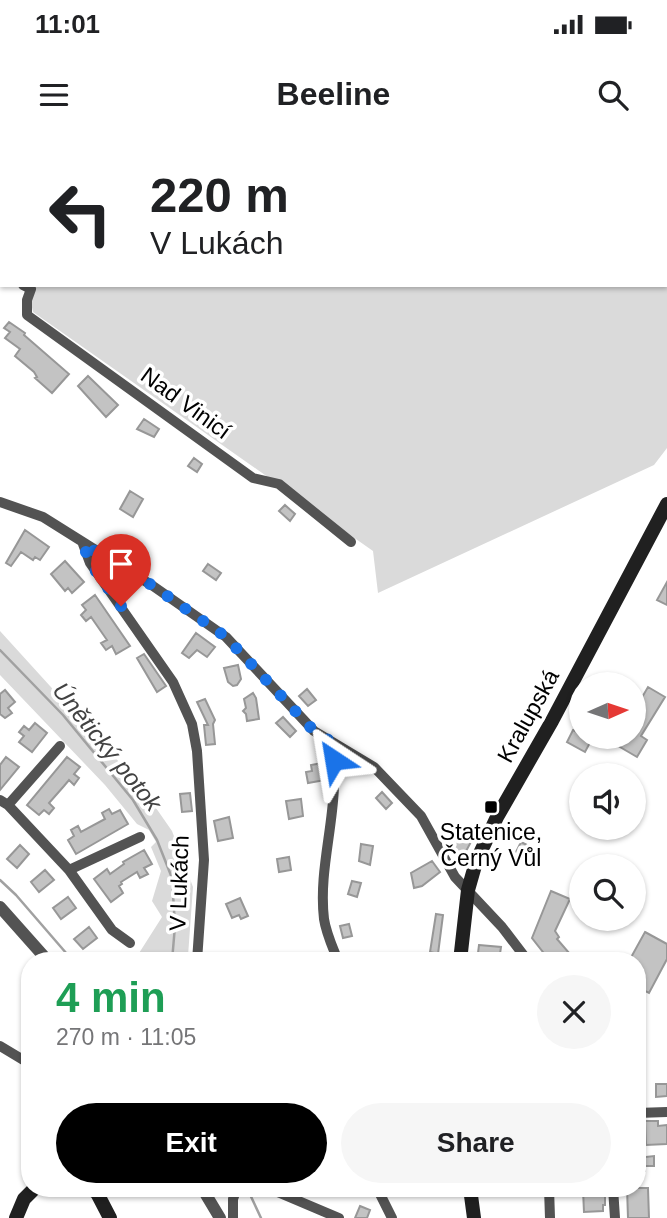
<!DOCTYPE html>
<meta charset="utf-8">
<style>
body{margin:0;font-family:Helvetica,sans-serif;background:#f6f6f6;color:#202124;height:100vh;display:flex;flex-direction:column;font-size:26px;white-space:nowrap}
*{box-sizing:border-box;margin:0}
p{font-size:23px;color:#757577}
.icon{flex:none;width:38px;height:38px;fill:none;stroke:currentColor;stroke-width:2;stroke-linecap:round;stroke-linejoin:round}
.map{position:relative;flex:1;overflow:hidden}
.panel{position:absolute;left:21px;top:812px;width:625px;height:245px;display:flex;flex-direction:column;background:#fff;border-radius:28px;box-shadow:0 2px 5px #0004}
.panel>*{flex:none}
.top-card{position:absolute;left:0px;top:0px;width:668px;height:147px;box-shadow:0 2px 5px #0004;background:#fff;color:#202124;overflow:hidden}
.needle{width:46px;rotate:87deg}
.controls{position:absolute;left:569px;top:532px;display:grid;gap:14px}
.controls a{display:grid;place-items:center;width:77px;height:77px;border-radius:50%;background:#fff;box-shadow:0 2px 5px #0004;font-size:35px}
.pin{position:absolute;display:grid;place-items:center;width:60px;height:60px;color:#fff;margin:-72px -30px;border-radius:50% 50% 50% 0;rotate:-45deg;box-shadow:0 0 7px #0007}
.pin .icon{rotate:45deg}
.me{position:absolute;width:77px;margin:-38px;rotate:327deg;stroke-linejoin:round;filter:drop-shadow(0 0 5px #0008)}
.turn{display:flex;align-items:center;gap:24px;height:147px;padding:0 35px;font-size:32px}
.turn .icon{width:91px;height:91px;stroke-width:2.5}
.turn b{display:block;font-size:49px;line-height:60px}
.round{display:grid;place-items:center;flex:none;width:74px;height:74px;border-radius:37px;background:#f6f6f6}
.headline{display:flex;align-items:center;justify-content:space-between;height:119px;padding:0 35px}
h1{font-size:42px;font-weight:700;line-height:52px;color:#1e9e55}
.button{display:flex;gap:14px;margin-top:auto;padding:14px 35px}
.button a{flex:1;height:80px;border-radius:42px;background:#000;color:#fff;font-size:28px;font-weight:700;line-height:80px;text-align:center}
.button a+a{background:#f6f6f6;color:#202124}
.status{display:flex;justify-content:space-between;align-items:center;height:49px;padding:0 35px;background:#fff;direction:ltr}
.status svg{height:19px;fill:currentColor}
header{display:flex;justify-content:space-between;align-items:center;height:91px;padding:0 35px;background:#fff;font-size:32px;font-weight:700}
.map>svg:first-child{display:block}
.green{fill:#dadada}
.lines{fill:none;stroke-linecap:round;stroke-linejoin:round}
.stream{stroke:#a1a1a1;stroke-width:2.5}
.building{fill:#c3c3c3;stroke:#979797;stroke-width:2}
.minor{stroke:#535353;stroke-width:10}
.tertiary{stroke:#535353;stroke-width:12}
.secondary{stroke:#202020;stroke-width:14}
.route{stroke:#1a73e8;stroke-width:12;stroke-dasharray:0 21.6}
.poi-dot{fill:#000;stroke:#fff;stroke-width:2.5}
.labels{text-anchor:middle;stroke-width:7;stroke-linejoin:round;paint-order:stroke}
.street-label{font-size:23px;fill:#000;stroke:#fff}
.poi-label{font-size:23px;fill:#000;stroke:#fff}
.water-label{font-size:24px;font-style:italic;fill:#424242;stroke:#fff}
</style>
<div class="status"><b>11:01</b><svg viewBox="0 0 49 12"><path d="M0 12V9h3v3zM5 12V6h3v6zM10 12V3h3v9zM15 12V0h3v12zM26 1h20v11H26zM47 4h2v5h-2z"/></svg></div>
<header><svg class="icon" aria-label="menu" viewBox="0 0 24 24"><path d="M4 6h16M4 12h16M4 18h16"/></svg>Beeline<svg class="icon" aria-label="search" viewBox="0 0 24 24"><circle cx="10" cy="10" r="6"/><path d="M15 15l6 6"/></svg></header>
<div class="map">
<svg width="667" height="1078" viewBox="0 0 667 1078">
<rect width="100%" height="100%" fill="#fff"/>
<!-- green -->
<path class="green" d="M 0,0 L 667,0 L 667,308 L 654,325 L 378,453 L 373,411 L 33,172 L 27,145 L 667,145 L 667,2 L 2,2 L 2,129 Z
M 0,491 L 140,645 L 172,691 L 193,747 L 188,816 L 182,821 L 134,821 L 162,777 L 152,761 L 161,731 L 151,707 L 156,702 L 149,690 L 137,684 L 105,645 L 0,535 Z"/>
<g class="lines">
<!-- stream -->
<path class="stream" d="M 0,510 L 63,575 L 133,660 L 157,700 L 172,738 L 175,786 L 172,821
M 0,740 L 16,755 L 73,821
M 247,1048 L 261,1078"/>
</g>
<!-- building -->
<path class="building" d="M 9,182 L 25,193 L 24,195 L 69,234 L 52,253 L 35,238 L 37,237 L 34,232 L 15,216 L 20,209 L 5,198 L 10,192 L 4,188 Z
M 88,236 L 118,265 L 106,277 L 78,246 Z
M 144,279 L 159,289 L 154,297 L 137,289 Z
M 194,318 L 202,324 L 197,332 L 188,326 Z
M 130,351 L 143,359 L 133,377 L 120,369 Z
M 285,365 L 295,374 L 290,381 L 279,371 Z
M 25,390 L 49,407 L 40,420 L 35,417 L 33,420 L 21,412 L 11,426 L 6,423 Z
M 65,421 L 84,442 L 72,453 L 68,448 L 65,451 L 51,434 Z
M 208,424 L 221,433 L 216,440 L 203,431 Z
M 667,442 L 667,465 L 657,460 Z
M 95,455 L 130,506 L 116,514 L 112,506 L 106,510 L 101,503 L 107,500 L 91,477 L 86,481 L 81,475 L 86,470 L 82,465 Z
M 196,493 L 215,507 L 207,517 L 197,510 L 189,518 L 182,513 Z
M 144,514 L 166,546 L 157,552 L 137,518 Z
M 238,525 L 241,539 L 237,545 L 233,546 L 228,542 L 224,528 Z
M 648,547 L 665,557 L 641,596 L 647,600 L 637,617 L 603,597 L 634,597 L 634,571 Z
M 307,549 L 316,560 L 308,566 L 299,556 Z
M 5,550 L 15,562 L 8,568 L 12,573 L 5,578 L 0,574 L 0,554 Z
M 253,553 L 256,558 L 259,579 L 247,581 L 246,574 L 243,571 L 246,568 L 244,559 Z
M 205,559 L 215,580 L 213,584 L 215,604 L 206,605 L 204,585 L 208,585 L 197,562 Z
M 283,577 L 296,591 L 290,597 L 276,583 Z
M 35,583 L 47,593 L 32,612 L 19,602 L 24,596 L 19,592 L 24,586 L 29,590 Z
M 573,590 L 581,594 L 581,597 L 593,597 L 585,612 L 567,602 Z
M 6,617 L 19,627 L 0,650 L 0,625 Z
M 67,617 L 80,627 L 74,634 L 79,638 L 74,645 L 69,640 L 64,646 L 49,663 L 54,668 L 49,674 L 44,670 L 39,675 L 27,665 Z
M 322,623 L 325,640 L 308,643 L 306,632 L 312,631 L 311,625 Z
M 382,652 L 392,663 L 386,669 L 376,658 Z
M 190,653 L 192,671 L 182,672 L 180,654 Z
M 301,659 L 303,676 L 289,679 L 286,661 Z
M 109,669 L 112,674 L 120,670 L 128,684 L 76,714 L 68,700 L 74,696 L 71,690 L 78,686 L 81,692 L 105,679 L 102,673 Z
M 229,677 L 233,698 L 218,701 L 214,681 Z
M 455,691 L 472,700 L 464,715 L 460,713 L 457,718 L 451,713 L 453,709 L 447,706 Z
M 521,702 L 529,706 L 530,719 L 516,712 Z
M 361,704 L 373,706 L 370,725 L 359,721 Z
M 20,705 L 29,714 L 17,728 L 7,719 Z
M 144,710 L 152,724 L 144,728 L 148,734 L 140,738 L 137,732 L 121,742 L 122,744 L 119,746 L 123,753 L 111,762 L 94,739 L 107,729 L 110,734 L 124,724 L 123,722 Z
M 289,717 L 291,730 L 279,732 L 277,719 Z
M 432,721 L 440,732 L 422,746 L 414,748 L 411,733 Z
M 45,730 L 54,740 L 39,752 L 31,742 Z
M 352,741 L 361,743 L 357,757 L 348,754 Z
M 551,751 L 570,759 L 555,791 L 559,797 L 557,799 L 576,821 L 550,821 L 532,798 Z
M 68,757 L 76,768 L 61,779 L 53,768 Z
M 240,758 L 248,776 L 241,779 L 239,775 L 232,778 L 226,764 Z
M 436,774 L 443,775 L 438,814 L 430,812 Z
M 349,784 L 352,796 L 343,798 L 340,786 Z
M 89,787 L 97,798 L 83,809 L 74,799 Z
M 645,792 L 667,804 L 667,819 L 649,853 L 637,847 L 637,821 L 629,821 Z
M 479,805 L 501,807 L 499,821 L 477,821 Z
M 656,944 L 667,944 L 667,956 L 656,957 Z
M 645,981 L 658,981 L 658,986 L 667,985 L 667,1004 L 646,1005 Z
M 654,1016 L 654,1026 L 645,1026 L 645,1031 L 637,1031 L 637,1018 Z
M 627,1048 L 648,1048 L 649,1078 L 628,1078 Z
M 602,1049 L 602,1055 L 605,1054 L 605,1065 L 603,1065 L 603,1071 L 584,1072 L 583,1050 Z
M 360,1066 L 370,1070 L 367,1078 L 355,1078 Z"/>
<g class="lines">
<!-- minor -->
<path class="minor" d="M 0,137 L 2,137
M 23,145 L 31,149 L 27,160 L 27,175 L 253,338 L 279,344 L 351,402
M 0,362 L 43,377 L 153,446 L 226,497 L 314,591 L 374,627 L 421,676 L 455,737 L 502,787 L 528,821
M 83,404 L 90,423 L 173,542 L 192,584 L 197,611 L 204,720 L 197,821
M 330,601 C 344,661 317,720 324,779 C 326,793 333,808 338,821
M 0,660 L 8,665 L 69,730 L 112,790 L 130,803
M 8,665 L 60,606
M 69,730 L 140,697
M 0,906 L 30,924
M 637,973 L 667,972
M 268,1048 L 339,1078
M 377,1048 L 392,1078
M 549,1048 L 550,1078
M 613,1048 L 615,1078
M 233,1078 L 233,1059 L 237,1048"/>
<!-- tertiary -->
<path class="tertiary" d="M 0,767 L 48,821
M 202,1048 L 220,1078"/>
<!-- secondary -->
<path class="secondary" d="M 460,821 L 468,750 L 476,722 L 497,677 L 552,581 L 667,364
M 90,1048 L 97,1053 L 110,1078
M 470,1048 L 474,1078
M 16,1078 L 24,1059 L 35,1048"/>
</g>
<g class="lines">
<!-- route -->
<path class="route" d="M 121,466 L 90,423 L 83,404 L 153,446 L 226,497 L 314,591 L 330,601 L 334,620"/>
</g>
<!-- markers -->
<rect class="poi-dot" x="484" y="660" width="14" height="14" rx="3.5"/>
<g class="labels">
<!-- street labels -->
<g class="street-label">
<text transform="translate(186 263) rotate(36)" y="8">Nad Vinicí</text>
<text transform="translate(528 576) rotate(-61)" y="8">Kralupská</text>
<text transform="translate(179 743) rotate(-88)" y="8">V Lukách</text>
</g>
<!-- poi labels -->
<g class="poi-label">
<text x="491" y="700">Statenice,<tspan x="491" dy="26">Černý Vůl</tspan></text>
</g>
<!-- water labels -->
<g class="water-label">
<text transform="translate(107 607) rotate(51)" y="8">Únětický potok</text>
</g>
</g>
</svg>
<div class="controls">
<a><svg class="needle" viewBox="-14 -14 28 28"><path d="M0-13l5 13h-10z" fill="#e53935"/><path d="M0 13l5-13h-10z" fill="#757577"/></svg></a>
<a><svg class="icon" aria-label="sound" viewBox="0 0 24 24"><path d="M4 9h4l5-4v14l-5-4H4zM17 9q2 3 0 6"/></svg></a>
<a><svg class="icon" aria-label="search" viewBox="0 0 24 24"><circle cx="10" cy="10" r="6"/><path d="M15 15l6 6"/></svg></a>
</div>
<div class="pin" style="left:121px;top:466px;background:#d93025"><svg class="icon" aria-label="arrive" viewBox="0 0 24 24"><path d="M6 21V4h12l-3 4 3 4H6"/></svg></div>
<svg class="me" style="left:334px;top:620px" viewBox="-20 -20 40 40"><path d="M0-17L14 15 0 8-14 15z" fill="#1a73e8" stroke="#fff" stroke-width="4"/></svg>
<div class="top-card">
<div class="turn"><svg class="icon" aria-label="left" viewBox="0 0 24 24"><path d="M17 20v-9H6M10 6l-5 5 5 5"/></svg><div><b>220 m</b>V Lukách</div></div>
</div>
<section class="panel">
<div class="headline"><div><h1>4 min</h1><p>270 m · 11:05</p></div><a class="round"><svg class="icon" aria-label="close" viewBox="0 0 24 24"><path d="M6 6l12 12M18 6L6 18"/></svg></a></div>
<div class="button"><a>Exit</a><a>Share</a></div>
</section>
</div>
